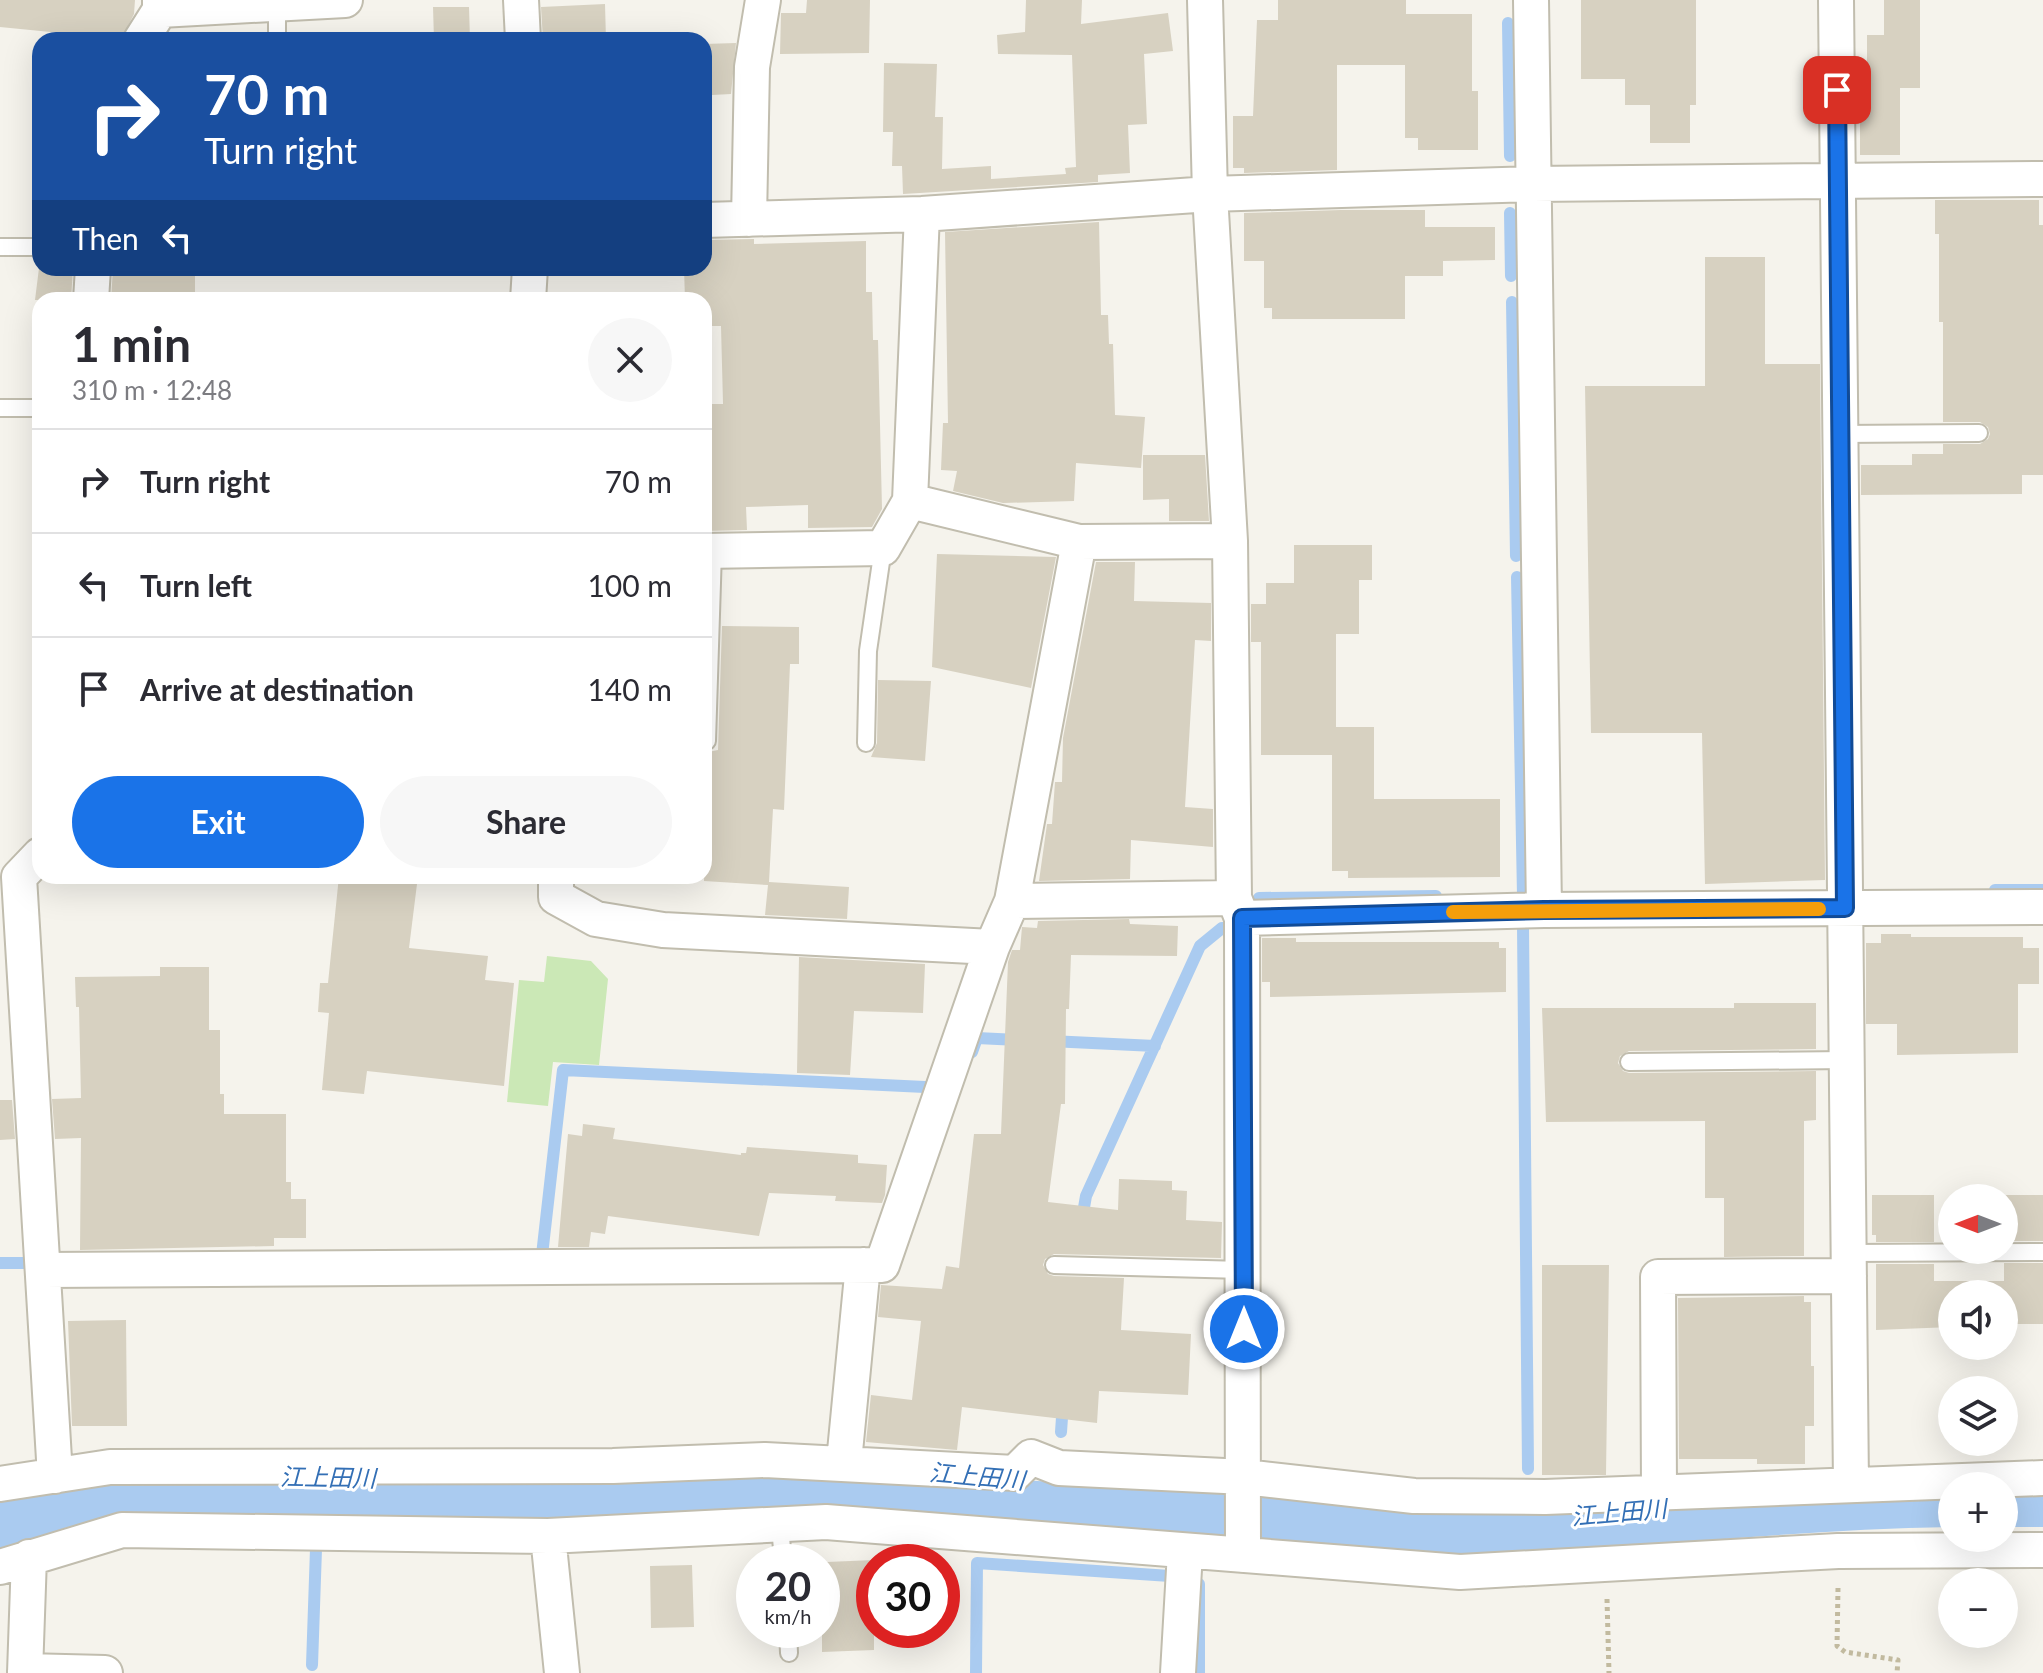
<!DOCTYPE html>
<meta charset="utf-8">
<style>
body{margin:0;font-family:Lato,"Noto Sans JP",sans-serif;background:#f7f7f7;color:#2b2b33;height:100vh;display:flex;flex-direction:column;font-size:30px;white-space:nowrap}
*{box-sizing:border-box;margin:0}
p{font-size:26px;color:#7c7c81}
.icon{flex:none;width:44px;height:44px;fill:none;stroke:currentColor;stroke-width:2;stroke-linecap:round;stroke-linejoin:round}
.map{position:relative;flex:1;overflow:hidden}
.details{position:absolute;left:32px;top:292px;width:680px;height:592px;display:flex;flex-direction:column;background:#fff;border-radius:24px;box-shadow:0 8px 32px #0002}
.details>*{flex:none}
.banner{position:absolute;left:32px;top:32px;width:680px;height:244px;border-radius:24px;box-shadow:0 8px 32px #0002;background:#1a4fa0;color:#fff;overflow:hidden}
.needle{width:52px;rotate:270deg}
.fabs{position:absolute;left:1938px;top:1184px;display:grid;gap:16px}
.fabs a{display:grid;place-items:center;width:80px;height:80px;border-radius:50%;background:#fff;box-shadow:0 8px 32px #0002;font-size:40px}
.speed{position:absolute;left:736px;top:1544px;display:flex;gap:16px;font-size:40px;font-weight:700;text-align:center}
.speed>*{display:grid;place-content:center;width:104px;height:104px;border-radius:50%;background:#fff;box-shadow:0 8px 32px #0002;line-height:1}
.speed small{font-size:20px;font-weight:400}
.speed .limit{border:12px solid #d22;background:#fff;color:#111}
.pin{position:absolute;display:grid;place-items:center;width:68px;height:68px;color:#fff;margin:-34px;border-radius:16px;box-shadow:0 4px 12px #0006}
.me{position:absolute;width:88px;margin:-44px;rotate:0deg;stroke-linejoin:round;filter:drop-shadow(0 0 6px #0008)}
.turn{display:flex;align-items:center;gap:28px;height:168px;padding:0 40px;font-size:36px}
.turn .icon{width:104px;height:104px;stroke-width:2.5}
.turn b{display:block;font-size:56px;line-height:68px}
.then{display:flex;align-items:center;height:76px;padding:0 40px;background:#0003;gap:16px;font-size:30px}
.round{display:grid;place-items:center;flex:none;width:84px;height:84px;border-radius:42px;background:#f7f7f7}
.head{display:flex;align-items:center;justify-content:space-between;height:136px;padding:0 40px}
h1{font-size:48px;font-weight:700;line-height:60px}
.cta{display:flex;gap:16px;margin-top:auto;padding:16px 40px}
.cta a{flex:1;height:92px;border-radius:48px;background:#1a73e8;color:#fff;font-size:32px;font-weight:700;line-height:92px;text-align:center}
.cta a+a{background:#f7f7f7;color:#2b2b33}
ul{padding:0;list-style:none}
li{display:flex;align-items:center;gap:24px;height:104px;padding:0 40px;border-top:2px solid #e1e1e2}
li div{flex:1}
li b{display:block;font-size:30px}
li em{font-style:normal}
.map>svg:first-child{display:block}
.green{fill:#cbe8b6}
.water{fill:#aacbf0}
.lines{fill:none;stroke-linecap:round;stroke-linejoin:round}
.stream{stroke:#aacbf0;stroke-width:12}
.building{fill:#d7d1c1}
.lane-casing{stroke:#c1bdae;stroke-width:20}
.street-casing{stroke:#c1bdae;stroke-width:38}
.path{stroke:#c2ba9f;stroke-width:5;stroke-dasharray:4 4;stroke-linecap:butt}
.lane{stroke:#fff;stroke-width:16}
.street{stroke:#fff;stroke-width:34}
.route-casing{stroke:#114b97;stroke-width:20}
.route{stroke:#1a73e8;stroke-width:14}
.slow{stroke:#f59e0b;stroke-width:14}
.labels{text-anchor:middle;stroke-width:6;stroke-linejoin:round;paint-order:stroke}
.water-label{font-size:24px;font-style:italic;fill:#336fb5;stroke:#fff}
</style>
<div class="map">
<svg width="2043" height="1673" viewBox="0 0 2043 1673">
<rect width="100%" height="100%" fill="#f5f3ec"/>
<!-- green -->
<path class="green" d="M 547,956 L 591,961 L 608,979 L 599,1065 L 553,1062 L 548,1106 L 507,1102 L 519,980 L 544,982 Z"/>
<!-- water -->
<path class="water" d="M 866,1471 L 1226,1492 L 1952,1495 L 1952,1527 C 1783,1529 1615,1553 1447,1554 L 835,1505 L 539,1522 L 119,1517 L 68,1527 L 0,1550 L 0,1500 L 112,1480 Z
M 2004,1495 L 2043,1495 L 2043,1527 L 2004,1527 Z"/>
<g class="lines">
<!-- stream -->
<path class="stream" d="M 1508,23 L 1510,156
M 1510,213 L 1511,276
M 1512,302 L 1516,556
M 1517,577 L 1523,895
M 1995,890 L 2043,890
M 1259,898 L 1436,896
M 1523,926 L 1528,1469
M 1050,1041 L 1155,1046
M 972,1052 L 977,1038 L 1020,1040
M 1082,1219 L 1086,1196 L 1200,946 L 1222,928
M 533,1255 L 542,1255 L 563,1070 L 925,1087
M 0,1263 L 29,1263
M 1061,1432 L 1063,1403
M 312,1665 L 316,1549
M 976,1673 L 977,1563 L 1170,1576
M 1199,1673 L 1199,1584"/>
</g>
<!-- building -->
<path class="building" d="M 0,0 L 135,0 L 134,14 L 121,40 L 90,40 L 91,36 L 0,27 Z
M 807,0 L 870,0 L 869,53 L 780,54 L 781,13 L 806,13 Z
M 1026,0 L 1082,0 L 1081,24 L 1168,13 L 1173,51 L 1144,54 L 1147,124 L 1128,125 L 1130,173 L 1098,175 L 1098,182 L 903,194 L 902,166 L 892,166 L 893,132 L 883,132 L 884,63 L 937,64 L 935,117 L 943,117 L 942,169 L 991,166 L 991,179 L 1066,174 L 1065,168 L 1076,167 L 1072,55 L 998,54 L 997,35 L 1025,32 Z
M 1278,0 L 1406,0 L 1406,14 L 1472,14 L 1472,91 L 1478,91 L 1478,150 L 1418,150 L 1418,138 L 1405,138 L 1405,65 L 1337,65 L 1337,170 L 1244,173 L 1244,168 L 1233,168 L 1233,116 L 1253,116 L 1257,20 L 1278,20 Z
M 1581,0 L 1696,0 L 1696,105 L 1690,105 L 1690,143 L 1650,143 L 1650,105 L 1625,105 L 1625,79 L 1581,79 Z
M 1884,0 L 1920,0 L 1920,88 L 1900,88 L 1900,155 L 1860,155 L 1860,91 L 1867,91 L 1867,35 L 1884,35 Z
M 605,4 L 606,40 L 543,40 L 541,7 Z
M 433,7 L 469,7 L 470,40 L 434,40 Z
M 736,43 L 731,94 L 712,95 L 712,88 L 704,88 L 704,44 Z
M 1935,200 L 2039,200 L 2039,225 L 2043,225 L 2043,475 L 2022,475 L 2022,494 L 1861,495 L 1861,465 L 1912,465 L 1912,454 L 1943,454 L 1943,444 L 1980,444 L 1988,439 L 1990,434 L 1988,427 L 1980,422 L 1943,422 L 1943,322 L 1939,322 L 1939,234 L 1935,234 Z
M 1341,210 L 1425,210 L 1425,227 L 1495,227 L 1495,260 L 1443,261 L 1443,276 L 1405,276 L 1405,319 L 1272,319 L 1272,308 L 1264,308 L 1264,261 L 1244,261 L 1244,213 Z
M 1099,222 L 1101,315 L 1108,315 L 1109,344 L 1113,344 L 1115,415 L 1145,417 L 1141,468 L 1076,463 L 1074,501 L 1003,503 L 953,491 L 957,471 L 941,470 L 943,423 L 948,423 L 945,232 Z
M 754,239 L 754,244 L 866,241 L 866,292 L 872,292 L 873,340 L 878,340 L 882,509 L 872,527 L 808,528 L 808,505 L 746,507 L 747,530 L 704,531 L 704,404 L 723,404 L 721,326 L 704,326 L 704,300 L 685,300 L 684,268 L 704,268 L 704,240 Z
M 1705,257 L 1765,257 L 1765,364 L 1820,364 L 1825,880 L 1705,884 L 1702,733 L 1591,733 L 1585,386 L 1705,386 Z
M 39,268 L 73,268 L 71,300 L 35,300 Z
M 113,268 L 195,269 L 195,300 L 111,300 Z
M 1143,455 L 1205,455 L 1209,521 L 1169,521 L 1169,499 L 1143,500 Z
M 1294,545 L 1372,545 L 1372,580 L 1359,580 L 1359,634 L 1336,634 L 1336,727 L 1374,727 L 1374,799 L 1500,799 L 1500,877 L 1348,878 L 1348,871 L 1332,871 L 1332,755 L 1261,755 L 1261,642 L 1251,642 L 1251,604 L 1266,604 L 1266,583 L 1294,583 Z
M 937,554 L 1056,557 L 1031,688 L 932,667 Z
M 1096,562 L 1135,562 L 1134,601 L 1211,603 L 1211,641 L 1195,640 L 1185,807 L 1213,809 L 1213,847 L 1131,840 L 1130,879 L 1039,881 L 1047,824 L 1052,824 L 1055,782 L 1062,782 L 1063,738 Z
M 722,626 L 799,627 L 799,664 L 790,664 L 784,810 L 773,809 L 769,882 L 849,887 L 847,919 L 765,915 L 768,885 L 704,881 L 708,752 L 718,750 Z
M 878,680 L 931,681 L 925,761 L 871,757 L 877,743 Z
M 339,876 L 418,876 L 409,948 L 488,956 L 485,980 L 514,983 L 504,1086 L 367,1071 L 364,1094 L 322,1090 L 329,1013 L 318,1012 L 320,983 L 328,983 Z
M 1129,919 L 1130,924 L 1178,926 L 1177,956 L 1071,955 L 1069,1009 L 1066,1009 L 1065,1104 L 1061,1104 L 1048,1202 L 1118,1210 L 1119,1179 L 1172,1181 L 1172,1190 L 1187,1191 L 1186,1220 L 1222,1222 L 1221,1258 L 1054,1254 L 1045,1259 L 1043,1265 L 1048,1274 L 1054,1276 L 1124,1278 L 1121,1330 L 1191,1334 L 1188,1395 L 1099,1391 L 1097,1423 L 962,1407 L 957,1450 L 866,1442 L 871,1395 L 912,1400 L 921,1321 L 878,1317 L 881,1285 L 942,1289 L 946,1266 L 959,1268 L 974,1134 L 1001,1134 L 1008,962 L 1012,950 L 1020,950 L 1022,927 L 1037,928 L 1038,921 Z
M 1881,934 L 1911,934 L 1911,937 L 2023,937 L 2023,948 L 2039,948 L 2039,984 L 2018,984 L 2018,1053 L 1897,1055 L 1897,1024 L 1866,1024 L 1866,943 L 1881,943 Z
M 1262,938 L 1296,938 L 1296,942 L 1499,942 L 1499,948 L 1506,948 L 1506,992 L 1270,997 L 1270,982 L 1262,982 Z
M 799,957 L 925,964 L 923,1013 L 854,1011 L 850,1075 L 797,1073 Z
M 160,967 L 209,967 L 209,1030 L 220,1030 L 220,1094 L 224,1094 L 224,1114 L 286,1114 L 286,1182 L 291,1182 L 291,1199 L 306,1199 L 306,1238 L 274,1238 L 274,1246 L 80,1250 L 81,1138 L 55,1139 L 52,1099 L 81,1098 L 79,1007 L 76,1007 L 75,977 L 160,976 Z
M 1734,1003 L 1816,1003 L 1816,1049 L 1629,1051 L 1620,1056 L 1618,1063 L 1623,1071 L 1629,1073 L 1816,1071 L 1816,1120 L 1804,1121 L 1804,1256 L 1724,1257 L 1724,1198 L 1705,1198 L 1705,1121 L 1546,1122 L 1542,1008 L 1734,1008 Z
M 0,1100 L 12,1100 L 15,1139 L 0,1140 Z
M 583,1124 L 615,1128 L 613,1139 L 741,1155 L 741,1153 L 746,1153 L 747,1147 L 858,1155 L 858,1163 L 887,1165 L 885,1195 L 882,1203 L 835,1201 L 836,1196 L 769,1193 L 759,1236 L 608,1216 L 605,1234 L 591,1232 L 589,1247 L 558,1247 L 568,1134 L 582,1136 Z
M 1872,1195 L 1934,1195 L 1934,1242 L 1876,1242 L 1876,1235 L 1872,1235 Z
M 2004,1195 L 2043,1195 L 2043,1241 L 2004,1241 Z
M 2004,1263 L 2043,1263 L 2043,1324 L 2004,1324 L 2004,1294 L 1952,1294 L 1952,1327 L 1876,1330 L 1876,1264 L 1934,1264 L 1934,1281 L 2004,1281 Z
M 1542,1265 L 1609,1265 L 1606,1475 L 1542,1475 Z
M 1804,1296 L 1804,1302 L 1811,1302 L 1811,1366 L 1814,1366 L 1814,1426 L 1805,1426 L 1805,1464 L 1757,1464 L 1757,1459 L 1679,1459 L 1678,1298 Z
M 126,1320 L 127,1426 L 72,1426 L 68,1321 Z
M 874,1560 L 874,1650 L 822,1652 L 822,1579 L 828,1579 L 827,1562 Z
M 692,1565 L 694,1627 L 651,1628 L 650,1566 Z"/>
<g class="lines">
<defs>
<path id="lane" d="M 277,40 L 277,4
M 0,247 L 40,247
M 0,408 L 40,408
M 1840,434 L 1979,433
M 707,741 L 713,551
M 866,743 L 868,651 L 883,548
M 1629,1062 L 1847,1060
M 1849,1253 L 2043,1252
M 1054,1265 L 1243,1270
M 780,1525 L 783,1562
M 788,1630 L 789,1653"/>
<path id="street" d="M 521,0 L 523,40
M 1205,0 L 1210,194 L 1230,541 L 1234,898 L 1242,918 L 1243,1555
M 1531,0 L 1544,910
M 1836,0 L 1851,1485
M 160,10 L 345,0
M 141,40 L 160,10 L 160,0
M 749,219 L 752,67 L 763,0
M 704,220 L 922,214 L 1210,194 L 1533,184 L 2043,179
M 91,300 L 93,268
M 528,300 L 530,268
M 910,501 L 922,214
M 704,551 L 883,548 L 910,501 L 1079,542 L 1230,541
M 40,855 L 19,877 L 55,1476
M 556,876 L 556,897 L 596,919 L 663,930 L 992,947
M 1012,901 L 1234,898
M 1242,918 L 1544,910 L 2043,907
M 44,1270 L 882,1265 L 992,947 L 1012,901 L 1079,542
M 844,1462 L 863,1265
M 0,1484 L 110,1467 L 613,1466 L 765,1460 L 1015,1473 L 1031,1457 L 1059,1468 L 1245,1477 L 1414,1496 L 1545,1497 L 2043,1478
M 1659,1492 L 1658,1277 L 1849,1276
M 548,1536 L 562,1673
M 0,1567 L 122,1530 L 548,1536 L 826,1522 L 1460,1572 L 1838,1551 L 2043,1550
M 25,1671 L 105,1673
M 25,1673 L 29,1557
M 1178,1673 L 1185,1552"/>
</defs>
<!-- lane casing -->
<use href="#lane" class="lane-casing"/>
<!-- street casing -->
<use href="#street" class="street-casing"/>
<!-- path -->
<path class="path" d="M 1838,1588 L 1837,1646 L 1845,1652 L 1898,1660 L 1897,1673
M 1607,1599 L 1609,1673"/>
<!-- lane -->
<use href="#lane" class="lane"/>
<!-- street -->
<use href="#street" class="street"/>
</g>
<g class="lines">
<defs>
<path id="route" d="M 1244,1329 L 1242,918 L 1544,910 L 1845,908 L 1837,90"/>
</defs>
<!-- route casing -->
<use href="#route" class="route-casing"/>
<!-- route -->
<use href="#route" class="route"/>
<!-- slow -->
<path class="slow" d="M 1453,912 L 1819,909"/>
</g>
<g class="labels">
<!-- water labels -->
<g class="water-label">
<text transform="translate(977 1477) rotate(5)" y="8">江上田川</text>
<text transform="translate(328 1478) rotate(1)" y="8">江上田川</text>
<text transform="translate(1619 1513) rotate(-5)" y="8">江上田川</text>
</g>
</g>
</svg>
<div class="fabs">
<a><svg class="needle" viewBox="-14 -14 28 28"><path d="M0-13l5 13h-10z" fill="#e53935"/><path d="M0 13l5-13h-10z" fill="#7c7c81"/></svg></a>
<a><svg class="icon" aria-label="sound" viewBox="0 0 24 24"><path d="M4 9h4l5-4v14l-5-4H4zM17 9q2 3 0 6"/></svg></a>
<a><svg class="icon" aria-label="layers" viewBox="0 0 24 24"><path d="M12 4l9 5-9 5-9-5zM3 14l9 5 9-5"/></svg></a>
<a>+</a>
<a>−</a>
</div>
<div class="speed"><div>20<small>km/h</small></div><div class="limit">30</div></div>
<div class="pin" style="left:1837px;top:90px;background:#d93025"><svg class="icon" aria-label="arrive" viewBox="0 0 24 24"><path d="M6 21V4h12l-3 4 3 4H6"/></svg></div>
<svg class="me" style="left:1244px;top:1329px" viewBox="-20 -20 40 40"><circle r="17" fill="#1a73e8" stroke="#fff" stroke-width="3"/><path d="M0-11L8 9 0 5-8 9z" fill="#fff"/></svg>
<div class="banner">
<div class="turn"><svg class="icon" aria-label="right" viewBox="0 0 24 24"><path d="M7 20v-9h11M14 6l5 5-5 5"/></svg><div><b>70 m</b>Turn right</div></div>
<div class="then">Then<svg class="icon" aria-label="left" viewBox="0 0 24 24"><path d="M17 20v-9H6M10 6l-5 5 5 5"/></svg></div>
</div>
<section class="details">
<div class="head"><div><h1>1 min</h1><p>310 m · 12:48</p></div><a class="round"><svg class="icon" aria-label="close" viewBox="0 0 24 24"><path d="M6 6l12 12M18 6L6 18"/></svg></a></div>
<ul>
<li><svg class="icon" aria-label="right" viewBox="0 0 24 24"><path d="M7 20v-9h11M14 6l5 5-5 5"/></svg><div><b>Turn right</b></div><em>70 m</em></li>
<li><svg class="icon" aria-label="left" viewBox="0 0 24 24"><path d="M17 20v-9H6M10 6l-5 5 5 5"/></svg><div><b>Turn left</b></div><em>100 m</em></li>
<li><svg class="icon" aria-label="arrive" viewBox="0 0 24 24"><path d="M6 21V4h12l-3 4 3 4H6"/></svg><div><b>Arrive at destination</b></div><em>140 m</em></li>
</ul>
<div class="cta"><a>Exit</a><a>Share</a></div>
</section>
</div>
